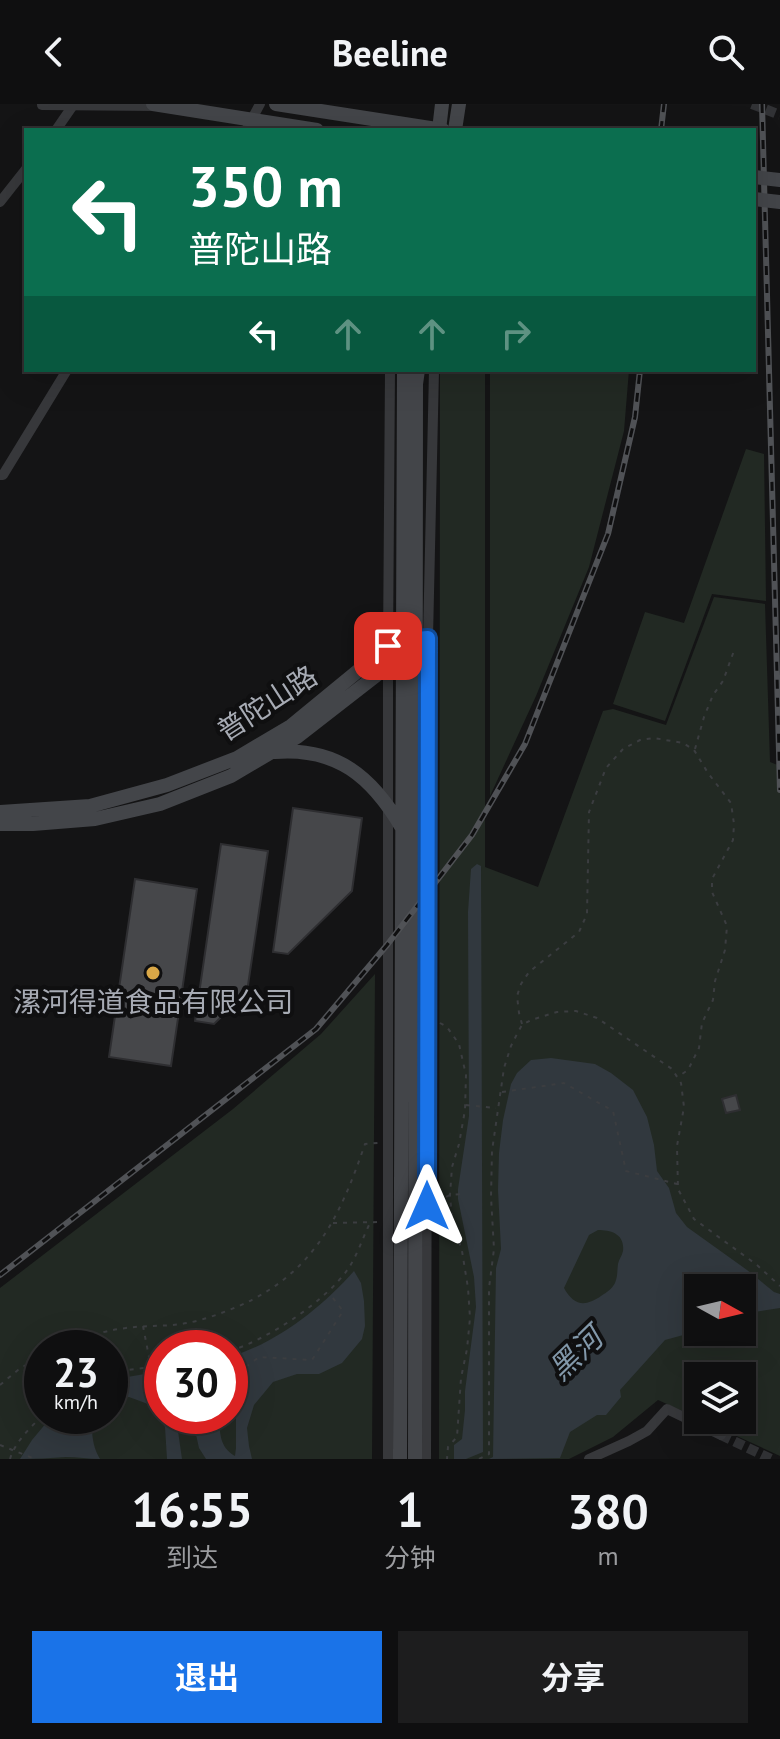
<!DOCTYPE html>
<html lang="zh">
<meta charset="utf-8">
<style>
body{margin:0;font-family:"PT Sans","Noto Sans SC",sans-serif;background:#1d1d1e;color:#f1f3f6;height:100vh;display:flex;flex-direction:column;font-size:30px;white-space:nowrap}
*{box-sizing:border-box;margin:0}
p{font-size:26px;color:#9b9c9f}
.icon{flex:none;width:44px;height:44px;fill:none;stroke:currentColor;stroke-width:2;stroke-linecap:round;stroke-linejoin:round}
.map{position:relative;height:1355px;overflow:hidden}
.details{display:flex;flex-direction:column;background:#0f0f10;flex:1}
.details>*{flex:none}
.banner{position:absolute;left:24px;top:24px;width:732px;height:244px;border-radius:0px;box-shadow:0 8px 32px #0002,0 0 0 2px #2f2f30;background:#0b6e4f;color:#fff;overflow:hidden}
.needle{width:52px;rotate:98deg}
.tools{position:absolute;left:684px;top:1170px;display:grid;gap:16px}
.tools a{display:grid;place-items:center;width:72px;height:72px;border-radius:0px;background:#0f0f10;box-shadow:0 8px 32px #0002,0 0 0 2px #2f2f30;font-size:40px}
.speed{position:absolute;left:24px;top:1226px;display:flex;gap:16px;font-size:40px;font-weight:700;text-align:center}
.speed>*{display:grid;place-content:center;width:104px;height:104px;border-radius:50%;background:#0f0f10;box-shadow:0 8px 32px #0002,0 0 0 2px #2f2f30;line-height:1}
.speed small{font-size:20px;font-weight:400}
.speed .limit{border:12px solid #d22;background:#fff;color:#111}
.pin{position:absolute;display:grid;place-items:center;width:68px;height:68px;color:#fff;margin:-34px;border-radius:16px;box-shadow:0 4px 12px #0006}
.me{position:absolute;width:88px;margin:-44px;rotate:0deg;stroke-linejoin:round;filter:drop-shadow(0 0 6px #0008)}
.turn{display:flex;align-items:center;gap:28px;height:168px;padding:0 32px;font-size:36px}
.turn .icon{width:104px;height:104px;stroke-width:2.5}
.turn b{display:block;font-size:56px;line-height:68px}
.lanes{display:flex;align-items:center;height:76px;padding:0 32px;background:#0003;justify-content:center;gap:40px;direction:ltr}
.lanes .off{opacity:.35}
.eta{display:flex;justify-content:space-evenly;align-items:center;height:136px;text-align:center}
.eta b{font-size:48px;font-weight:700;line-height:56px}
.button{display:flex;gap:16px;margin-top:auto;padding:16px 32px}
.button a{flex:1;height:92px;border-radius:0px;background:#1a73e8;color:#fff;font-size:32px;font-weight:700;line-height:92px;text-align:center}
.button a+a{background:#1d1d1e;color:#f1f3f6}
header{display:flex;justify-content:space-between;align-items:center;height:104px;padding:0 32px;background:#0f0f10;font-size:36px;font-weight:700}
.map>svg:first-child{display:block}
.green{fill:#222923;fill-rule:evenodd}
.water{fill:#31383e;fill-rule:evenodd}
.building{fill:#46474a;stroke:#2e2e31;stroke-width:2}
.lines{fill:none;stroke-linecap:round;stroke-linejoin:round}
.minor-tunnel{stroke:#313235;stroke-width:10;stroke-dasharray:10 5;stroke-linecap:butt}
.path{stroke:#3b3d40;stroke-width:2;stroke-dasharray:4 6;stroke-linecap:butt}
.minor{stroke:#37383b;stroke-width:10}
.secondary{stroke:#434549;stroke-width:14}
.rail-casing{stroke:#505256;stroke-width:6}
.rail{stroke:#0f0f10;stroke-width:3;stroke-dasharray:9;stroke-linecap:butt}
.minor-bridge{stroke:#37383b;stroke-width:10}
.secondary-bridge{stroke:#434549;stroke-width:14}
.route-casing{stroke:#114b97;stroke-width:20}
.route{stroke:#1a73e8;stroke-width:14}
.poi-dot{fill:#daa847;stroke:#0f0f10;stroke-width:3}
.labels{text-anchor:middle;stroke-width:8;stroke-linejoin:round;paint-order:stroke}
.street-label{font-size:28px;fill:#a7abb4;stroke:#0f0f10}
.poi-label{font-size:28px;fill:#a7abb4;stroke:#0f0f10}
.water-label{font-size:30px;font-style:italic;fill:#8298aa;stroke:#0f0f10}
</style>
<header><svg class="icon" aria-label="back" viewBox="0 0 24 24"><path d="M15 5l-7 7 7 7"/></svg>Beeline<svg class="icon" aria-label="search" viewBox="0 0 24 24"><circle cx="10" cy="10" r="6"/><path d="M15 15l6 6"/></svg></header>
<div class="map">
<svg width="780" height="1355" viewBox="0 0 780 1355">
<rect width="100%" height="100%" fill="#141415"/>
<!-- green -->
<path class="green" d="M 440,266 L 485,266 L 485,763 L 538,783 L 603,607 L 613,605 L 666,621 L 714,493 L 765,500 L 770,658 L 780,662 L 780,1352 L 702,1316 L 742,1316 L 742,1272 L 698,1272 L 698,1314 L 658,1296 L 613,1333 L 569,1355 L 439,1355 ZM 698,1184 L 742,1184 L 742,1228 L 698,1228 Z
M 490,266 L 629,266 L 624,327 L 589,463 L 536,592 L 490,692 Z
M 746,345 L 764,350 L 766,497 L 712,490 L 665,617 L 613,600 L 645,508 L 684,519 Z
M 375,870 L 372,1355 L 0,1355 L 0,1184 L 233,1005 L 321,930 ZM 42,1244 L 110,1244 L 110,1312 L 42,1312 ZM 162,1244 L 230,1244 L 230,1312 L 162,1312 Z"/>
<!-- water -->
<path class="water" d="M 477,760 L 481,762 L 483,1348 L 466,1355 L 454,1355 L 454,1341 L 462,1335 L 465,1306 L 465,1287 L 476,1203 L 474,1173 L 458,1095 L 458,1085 L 469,1012 L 468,808 L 471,765 Z
M 551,954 L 595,960 L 611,969 L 633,986 L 647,1013 L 654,1041 L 657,1067 L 669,1084 L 676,1109 L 687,1123 L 747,1166 L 774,1188 L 780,1190 L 780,1204 L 742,1210 L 742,1184 L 698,1184 L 698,1227 L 665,1236 L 620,1286 L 621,1293 L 606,1311 L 597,1311 L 570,1328 L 560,1354 L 489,1355 L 493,1353 L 496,1164 L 501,1145 L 498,1086 L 499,1049 L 503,1016 L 511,980 L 517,969 L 531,956 ZM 598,1126 C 611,1126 625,1130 623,1147 C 622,1152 619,1155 618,1160 C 617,1166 618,1172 615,1179 C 612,1185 607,1188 601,1192 C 585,1203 574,1202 564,1184 L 589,1131 Z
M 354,1167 L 361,1179 L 364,1197 L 365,1222 L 362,1235 L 342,1259 L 319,1270 L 297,1270 L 273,1278 L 254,1301 L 247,1324 L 249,1342 L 252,1355 L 206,1355 L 199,1344 L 193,1317 L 187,1313 L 181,1313 L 177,1320 L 182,1355 L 167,1355 L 165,1323 L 148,1300 L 129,1293 L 110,1296 L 110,1276 L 162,1267 L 162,1312 L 219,1312 C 220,1328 219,1343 235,1352 L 236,1344 L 236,1313 L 245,1294 L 240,1287 L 233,1287 L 230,1289 L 230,1253 C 278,1238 321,1204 354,1167 Z
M 52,1312 L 93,1312 C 91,1327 92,1342 100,1355 C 89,1355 77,1353 66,1353 C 51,1354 35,1355 20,1355 L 32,1336 Z"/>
<!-- building -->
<path class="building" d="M 293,704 L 362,714 L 352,787 L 288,850 L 273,848 Z
M 221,740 L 268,747 L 247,888 L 214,920 L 195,917 Z
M 135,775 L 197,785 L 171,962 L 109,953 Z
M 736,991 L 740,1006 L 726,1009 L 722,995 Z"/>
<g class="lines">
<!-- minor-tunnel -->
<path class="minor-tunnel" d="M 752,0 L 780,11
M 721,1331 L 771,1355"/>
<!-- path -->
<path class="path" d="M 695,645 L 704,613 L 713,591 L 723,577 L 735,544
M 440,919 L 447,923 L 459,940 L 466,971 L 465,1006 L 459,1040 L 452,1063 L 450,1091 L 452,1115 L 462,1147 L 468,1184 L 470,1214 L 467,1245 L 461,1274 L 457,1333 L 448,1343 L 447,1355
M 522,920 L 519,909 L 517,892 L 521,880 L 529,868 L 579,828 L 587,810 L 589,708 L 606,664 L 623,645 L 640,636 L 654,634 L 683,639 L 694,646 L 708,669 L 731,699 L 734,720 L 733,736 L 712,775 L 712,788 L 727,822 L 725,846 L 715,877 L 713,896 L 702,919 L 699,944 L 688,966 L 679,972
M 502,988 L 564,979 L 613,1007 L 626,1067 L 677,1080
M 466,1001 L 496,1004
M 437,1097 L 450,1091 L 465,1090
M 333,1119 L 379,1118
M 143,1222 L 155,1284 L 162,1285
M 56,1244 C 79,1235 101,1227 126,1224 C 146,1221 167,1223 187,1219 C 204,1216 222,1209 239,1202 C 314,1169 340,1113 365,1040 L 378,1039
M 230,1247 C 268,1235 325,1198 348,1165 C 357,1152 363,1133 370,1119
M 110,1269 L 118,1267 L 162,1262
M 230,1275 L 259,1253 L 312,1256 L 343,1207 L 329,1189
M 0,1281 L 18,1266 L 42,1251
M 0,1341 L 35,1355
M 10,1355 C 15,1338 30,1324 42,1312
M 479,1355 L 489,1350 L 489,1184 L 494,1145 L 491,1093 L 492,1047 L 504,964 L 511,942 L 517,930 L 522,921 L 531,916 L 557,908 L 576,907 L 597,914 L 672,965 L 681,979 L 684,1003 L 677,1042 L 678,1085 L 694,1115 L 757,1161 L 780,1182"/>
<!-- minor -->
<path class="minor" d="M 56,26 L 74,0
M 246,26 L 260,0
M 0,98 L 26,65
M 0,371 L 3,371 L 67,266
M 388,544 L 390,266
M 388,1355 L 388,560
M 426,1355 L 428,534 L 434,266
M 589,1355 L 629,1337 L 647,1327 L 667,1305 L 721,1331"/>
<!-- secondary -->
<path class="secondary" d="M 439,26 L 442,0
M 455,26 L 459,0
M 275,648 C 337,643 372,673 402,724
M 0,708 L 90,702 L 167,681 L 237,654 L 291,622 L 403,530 L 406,531
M 0,720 L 33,720 L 95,715 L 160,700 L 231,672 L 297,633 L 405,549
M 400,1355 L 404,266
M 415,1355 L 416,280 L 418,266"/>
<defs>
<path id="rail" d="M 762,0 L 780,686
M 661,26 L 664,0
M 0,1171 L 316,925 L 387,841 L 472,731 L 525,640 L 608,430 L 635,313 L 640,266"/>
</defs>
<!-- rail casing -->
<use href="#rail" class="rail-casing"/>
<!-- rail -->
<use href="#rail" class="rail"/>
<!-- minor-bridge -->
<path class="minor-bridge" d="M 42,1 L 156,2"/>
<!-- secondary-bridge -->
<path class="secondary-bridge" d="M 153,0 L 317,26
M 276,0 L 443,26
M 754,73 L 780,76
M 754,95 L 780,98"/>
</g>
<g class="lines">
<defs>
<path id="route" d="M 388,542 L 403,530 L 416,535 L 428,534 L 427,1102"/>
</defs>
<!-- route casing -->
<use href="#route" class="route-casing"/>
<!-- route -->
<use href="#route" class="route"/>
</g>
<!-- markers -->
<circle class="poi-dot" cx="153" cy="869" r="8"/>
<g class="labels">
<!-- street labels -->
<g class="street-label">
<text transform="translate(267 599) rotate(-33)" y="10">普陀山路</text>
</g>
<!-- poi labels -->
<g class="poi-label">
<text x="153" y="908">漯河得道食品有限公司</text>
</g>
<!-- water labels -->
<g class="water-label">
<text transform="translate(576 1250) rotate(-44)" y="10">黑河</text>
</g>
</g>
</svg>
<div class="tools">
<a><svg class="needle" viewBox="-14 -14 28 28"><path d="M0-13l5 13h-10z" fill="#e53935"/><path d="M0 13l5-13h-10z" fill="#9b9c9f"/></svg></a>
<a><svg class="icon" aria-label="layers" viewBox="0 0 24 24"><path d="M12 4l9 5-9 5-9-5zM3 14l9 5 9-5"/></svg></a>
</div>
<div class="speed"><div>23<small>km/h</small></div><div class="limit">30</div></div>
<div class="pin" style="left:388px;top:542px;background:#d93025"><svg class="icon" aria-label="arrive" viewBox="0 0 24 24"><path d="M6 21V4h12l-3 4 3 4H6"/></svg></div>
<svg class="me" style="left:427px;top:1102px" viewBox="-20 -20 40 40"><path d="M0-17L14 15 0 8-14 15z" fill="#1a73e8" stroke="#fff" stroke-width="4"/></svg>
<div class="banner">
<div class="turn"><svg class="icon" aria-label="left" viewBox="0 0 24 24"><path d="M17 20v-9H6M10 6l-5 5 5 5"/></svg><div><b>350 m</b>普陀山路</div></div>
<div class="lanes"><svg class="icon" aria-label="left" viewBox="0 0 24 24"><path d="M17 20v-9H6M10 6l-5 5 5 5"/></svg><svg class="icon off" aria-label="ahead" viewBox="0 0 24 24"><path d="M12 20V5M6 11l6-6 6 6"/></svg><svg class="icon off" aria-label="ahead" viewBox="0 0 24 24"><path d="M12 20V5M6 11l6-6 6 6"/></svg><svg class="icon off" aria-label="right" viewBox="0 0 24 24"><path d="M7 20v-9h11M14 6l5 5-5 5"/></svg></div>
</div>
</div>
<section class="details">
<div class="eta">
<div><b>16:55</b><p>到达</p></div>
<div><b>1</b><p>分钟</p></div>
<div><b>380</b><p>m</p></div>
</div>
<div class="button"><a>退出</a><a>分享</a></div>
</section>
